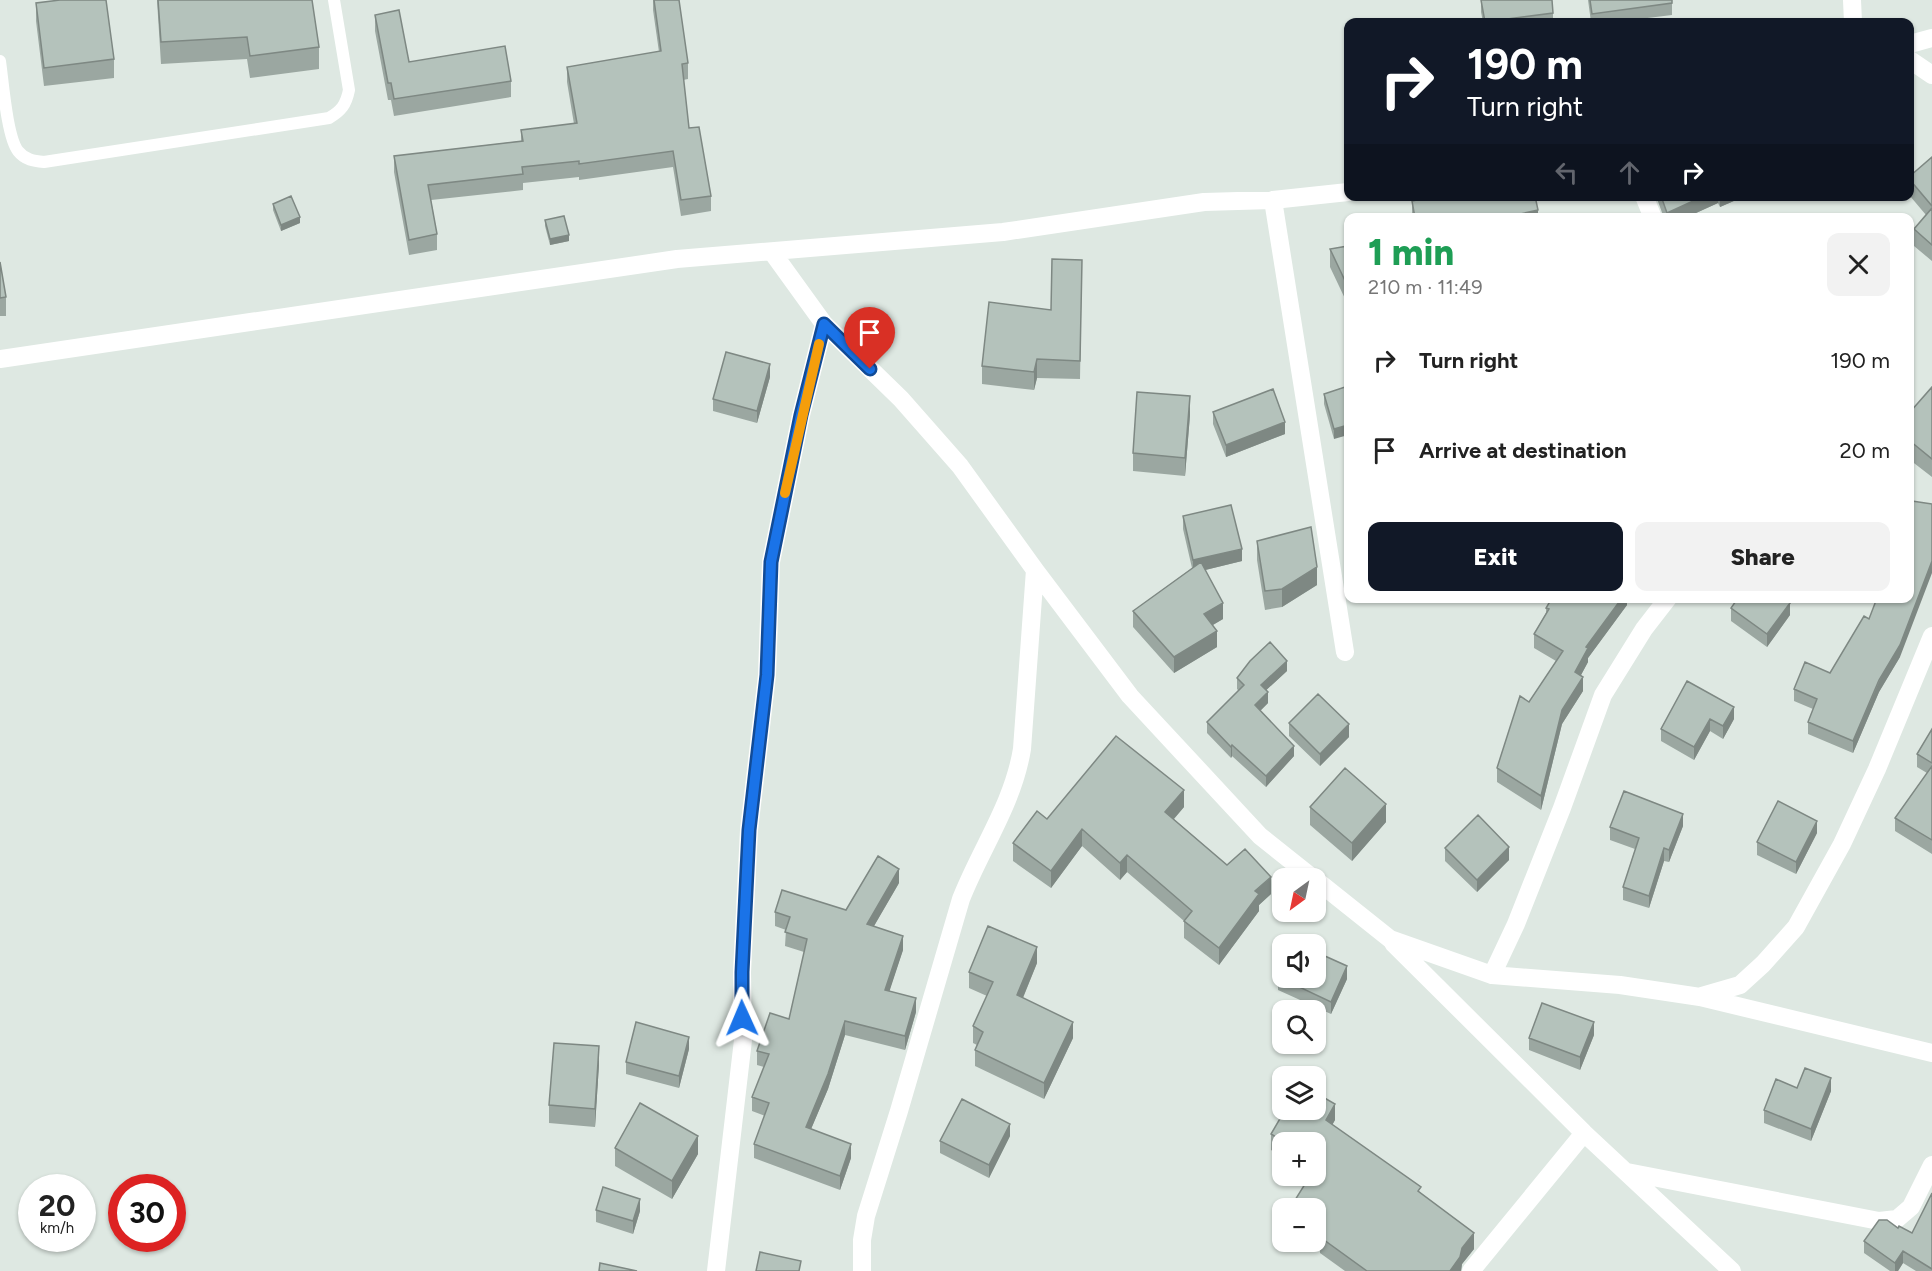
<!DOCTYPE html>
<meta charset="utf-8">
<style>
body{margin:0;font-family:Figtree,sans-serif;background:#f2f2f2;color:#222;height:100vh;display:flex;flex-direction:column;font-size:22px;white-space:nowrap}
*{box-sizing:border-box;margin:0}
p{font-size:20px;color:#767676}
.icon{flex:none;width:33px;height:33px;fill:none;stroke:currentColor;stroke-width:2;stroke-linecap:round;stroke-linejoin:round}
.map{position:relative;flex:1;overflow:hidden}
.details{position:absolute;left:1344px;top:213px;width:570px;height:390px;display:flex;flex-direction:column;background:#fff;border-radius:12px;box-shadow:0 2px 4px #0004}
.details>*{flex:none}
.guide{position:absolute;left:1344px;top:18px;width:570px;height:183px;border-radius:12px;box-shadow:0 2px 4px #0004;background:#111827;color:#fff;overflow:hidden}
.needle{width:39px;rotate:213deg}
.fabs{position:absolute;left:1272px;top:868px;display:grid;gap:12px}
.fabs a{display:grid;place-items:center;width:54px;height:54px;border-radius:12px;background:#fff;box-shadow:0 2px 4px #0004;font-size:30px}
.speed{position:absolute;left:18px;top:1174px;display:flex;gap:12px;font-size:30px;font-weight:700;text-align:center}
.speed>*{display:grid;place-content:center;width:78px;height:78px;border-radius:50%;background:#fff;box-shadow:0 2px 4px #0004;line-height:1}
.speed small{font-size:15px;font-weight:400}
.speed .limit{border:9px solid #d22;background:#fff;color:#111}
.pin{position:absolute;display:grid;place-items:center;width:51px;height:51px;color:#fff;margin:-62px -26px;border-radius:50% 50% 50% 0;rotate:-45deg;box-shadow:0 0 6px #0007}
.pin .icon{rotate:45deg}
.me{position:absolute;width:66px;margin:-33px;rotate:359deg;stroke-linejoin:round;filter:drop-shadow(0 0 4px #0008)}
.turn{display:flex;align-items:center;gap:21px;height:126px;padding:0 24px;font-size:27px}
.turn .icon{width:78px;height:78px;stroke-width:2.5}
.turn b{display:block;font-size:42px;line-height:51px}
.lanes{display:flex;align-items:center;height:57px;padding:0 24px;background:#0003;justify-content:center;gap:30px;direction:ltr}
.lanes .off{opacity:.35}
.round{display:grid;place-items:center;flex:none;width:63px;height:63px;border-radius:12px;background:#f2f2f2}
.overview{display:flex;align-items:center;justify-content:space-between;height:102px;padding:0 24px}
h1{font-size:36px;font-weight:800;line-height:45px;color:#1e9e55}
.button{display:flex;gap:12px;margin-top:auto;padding:12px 24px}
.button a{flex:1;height:69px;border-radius:12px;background:#111827;color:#fff;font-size:24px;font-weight:800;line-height:69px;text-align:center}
.button a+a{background:#f2f2f2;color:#222}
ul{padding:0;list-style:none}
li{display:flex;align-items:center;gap:18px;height:90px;padding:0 24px}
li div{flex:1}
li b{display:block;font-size:22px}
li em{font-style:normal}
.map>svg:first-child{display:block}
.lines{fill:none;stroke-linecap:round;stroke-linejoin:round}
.service{stroke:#fff;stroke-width:12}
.minor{stroke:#fff;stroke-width:18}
.wall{fill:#9ba7a1}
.shaded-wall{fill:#7e8883}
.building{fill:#b4c2bb;stroke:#7e8883;stroke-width:1.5}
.route-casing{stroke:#114b97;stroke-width:15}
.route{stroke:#1a73e8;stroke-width:10}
.slow{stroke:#f59e0b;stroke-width:10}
</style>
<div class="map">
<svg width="1932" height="1271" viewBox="0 0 1932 1271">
<rect width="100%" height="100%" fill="#dee8e2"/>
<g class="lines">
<!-- service -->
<path class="service" d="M 0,61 C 3,82 7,137 18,151 C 25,160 34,161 44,162 L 329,118 C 341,111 346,105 349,90 L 334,0"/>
<!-- minor -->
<path class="minor" d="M 1852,0 L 1853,22
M 1910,44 L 1932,38
M 1910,60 L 1932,75
M 1644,196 L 1653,218
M 1273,200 L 1345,652
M 772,252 L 824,324 L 901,399 L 960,466 L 1035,570 L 1130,696 L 1260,836 L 1314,879
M 0,359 L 677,259 L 1003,232 L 1204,202 L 1273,200 L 1348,192
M 1316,880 L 1390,939 L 1492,975 L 1620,985 L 1700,997 L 1932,1053
M 1393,943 L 1584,1133 L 1732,1271
M 1492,975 L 1516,924 L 1562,808 L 1603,695 L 1644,629 L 1668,598
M 1702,996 L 1740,985 L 1763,964 L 1796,927 L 1842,844 L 1877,769 L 1932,636
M 1627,1172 L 1879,1221 L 1897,1219 L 1911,1207 L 1932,1165
M 716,1271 L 743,1040 L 742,972 L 749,830 L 767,675 L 771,562 L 801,415 L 824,324
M 862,1271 L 862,1240 L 866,1216 L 899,1111 L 961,899 C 981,848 1013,804 1022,749 L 1035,570
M 1471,1271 L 1584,1133"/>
</g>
<!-- wall -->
<path class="wall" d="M 157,0 L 312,0 L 319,47 L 319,69 L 250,78 L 247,59 L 161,64 Z
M 653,0 L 679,0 L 688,63 L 688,79 L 683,80 L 689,128 L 711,196 L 711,211 L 681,216 L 673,167 L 579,180 L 579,177 L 523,183 L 523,190 L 431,200 L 437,234 L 437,250 L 409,255 L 394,172 L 394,156 L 521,141 L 521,130 L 574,124 L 567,82 L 567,67 L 659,52 L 653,10 Z
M 1481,0 L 1553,13 L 1553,22 L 1483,22 L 1481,12 Z
M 1588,0 L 1672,0 L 1672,15 L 1615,22 L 1591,22 Z
M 36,3 L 114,59 L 114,78 L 44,86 L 36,21 Z
M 375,15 L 409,62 L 511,81 L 511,97 L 394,116 L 391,100 L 388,100 L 375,31 Z
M 1932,157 L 1932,261 L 1914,246 L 1914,229 L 1926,215 L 1910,196 L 1910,176 Z
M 1656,196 L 1743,196 L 1743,197 L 1720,207 L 1718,203 L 1685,218 L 1664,218 Z
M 1412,201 L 1538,218 L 1412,218 Z
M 273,204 L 300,223 L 281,231 L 273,210 Z
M 545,220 L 569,241 L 550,245 L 545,226 Z
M 1348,246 L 1348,305 L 1330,267 L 1330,249 Z
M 1082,260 L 1080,379 L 1037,378 L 1034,390 L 982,384 L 982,366 L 1051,310 Z
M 0,262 L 6,297 L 6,316 L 0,316 Z
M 770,377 L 757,423 L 713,411 L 713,399 Z
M 1348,386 L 1334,439 L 1324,404 L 1324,394 Z
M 1932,387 L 1932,477 L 1910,460 L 1910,412 Z
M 1213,412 L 1285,434 L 1226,457 L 1213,424 Z
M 1190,415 L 1185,476 L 1133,471 L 1133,453 Z
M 1183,516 L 1242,561 L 1205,570 L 1223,619 L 1213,625 L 1217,647 L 1174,673 L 1133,627 L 1133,611 L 1192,568 L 1183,529 Z
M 1257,541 L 1317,585 L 1282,607 L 1265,610 L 1257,560 Z
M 1627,598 L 1627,605 L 1588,658 L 1588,662 L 1581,675 L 1583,691 L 1562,724 L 1541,810 L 1497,782 L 1497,768 L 1529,702 L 1556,661 L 1534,648 L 1534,634 L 1546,613 L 1546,608 Z
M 1731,608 L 1790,615 L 1767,647 L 1731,621 Z
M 1900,657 L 1879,692 L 1853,753 L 1808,734 L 1808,722 L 1813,709 L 1794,701 L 1794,689 Z
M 1287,671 L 1266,690 L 1268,703 L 1260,711 L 1294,756 L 1266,787 L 1232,756 L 1231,758 L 1207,733 L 1207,722 L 1239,691 L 1237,689 L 1237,678 Z
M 1687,681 L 1734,719 L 1723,739 L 1710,731 L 1694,760 L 1661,741 L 1661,729 Z
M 1289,723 L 1349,737 L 1320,766 L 1289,736 Z
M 1932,729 L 1932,854 L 1895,831 L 1895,818 L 1927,773 L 1917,767 L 1917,754 Z
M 1184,807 L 1174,819 L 1227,865 L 1271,894 L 1259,905 L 1259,911 L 1219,965 L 1184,938 L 1184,921 L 1127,872 L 1120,880 L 1082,846 L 1051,888 L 1013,861 L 1013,843 L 1047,819 Z
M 1310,807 L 1386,822 L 1352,861 L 1310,825 Z
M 1683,826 L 1669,862 L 1664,861 L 1649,908 L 1623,900 L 1623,887 L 1635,849 L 1610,840 L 1610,827 Z
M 1817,833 L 1796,874 L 1757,855 L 1757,842 Z
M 1445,848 L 1509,860 L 1477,892 L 1445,861 Z
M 899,883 L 874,926 L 903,950 L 889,991 L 916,1012 L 905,1050 L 845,1035 L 828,1089 L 811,1129 L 851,1158 L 840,1190 L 754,1158 L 754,1144 L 765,1116 L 752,1111 L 752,1097 L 764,1067 L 757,1065 L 757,1051 L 789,1019 L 804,952 L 785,946 L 786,930 L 775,926 L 775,912 L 846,910 Z
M 1037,963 L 1023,998 L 1073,1038 L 1044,1099 L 975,1066 L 975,1050 L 977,1045 L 973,1043 L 973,1026 L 987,996 L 969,988 L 969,972 Z
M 1278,977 L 1347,979 L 1331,1014 L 1278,990 Z
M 1594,1035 L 1580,1070 L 1529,1050 L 1529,1038 Z
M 689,1049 L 679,1088 L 626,1074 L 626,1062 Z
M 599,1064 L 595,1127 L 549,1123 L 549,1105 Z
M 1797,1088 L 1831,1091 L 1811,1141 L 1764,1123 L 1764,1110 Z
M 1335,1120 L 1332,1125 L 1421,1193 L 1474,1249 L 1462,1264 L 1461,1271 L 1345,1271 L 1320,1253 L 1320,1242 L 1316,1240 L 1316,1209 L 1290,1209 L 1290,1208 L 1316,1176 L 1316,1143 L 1282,1143 L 1282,1157 L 1271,1150 L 1271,1134 Z
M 1010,1136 L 989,1178 L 940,1153 L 940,1141 Z
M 615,1148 L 698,1154 L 672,1199 L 615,1166 Z
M 1932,1193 L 1932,1271 L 1916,1271 L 1903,1263 L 1898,1271 L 1890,1271 L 1864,1253 L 1864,1241 L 1898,1228 L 1912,1233 Z
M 596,1210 L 640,1211 L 633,1234 L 596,1222 Z"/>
<!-- shaded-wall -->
<path class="shaded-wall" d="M 1704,196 L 1718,196 L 1718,203 L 1685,218 L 1667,218 L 1667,213 Z
M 1720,196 L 1743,196 L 1743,197 L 1720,207 Z
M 1538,210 L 1538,218 L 1502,218 Z
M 300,217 L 300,223 L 281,231 L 281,225 Z
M 569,235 L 569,241 L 550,245 L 550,239 Z
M 1037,359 L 1037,378 L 1034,390 L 1034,372 Z
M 770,364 L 770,377 L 757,423 L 757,411 Z
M 1190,396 L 1190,415 L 1185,476 L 1185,458 Z
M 1285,422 L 1285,434 L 1226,457 L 1226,445 Z
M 1348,425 L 1348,435 L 1334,439 L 1334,429 Z
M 1242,549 L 1242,561 L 1193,573 L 1193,560 Z
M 1932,561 L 1932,573 L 1900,657 L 1879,692 L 1853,753 L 1853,741 Z
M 1317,567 L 1317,585 L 1282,607 L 1282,589 Z
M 1622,598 L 1627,598 L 1627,605 L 1588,658 L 1588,662 L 1575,686 L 1575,672 L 1586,647 Z
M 1223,603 L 1223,619 L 1204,630 L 1204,614 Z
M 1790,603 L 1790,615 L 1767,647 L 1767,634 Z
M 1217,631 L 1217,647 L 1174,673 L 1174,657 Z
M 1287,661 L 1287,671 L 1261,695 L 1261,685 Z
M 1583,677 L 1583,691 L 1562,724 L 1541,810 L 1541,796 L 1562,710 Z
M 1268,692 L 1268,703 L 1255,716 L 1255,705 Z
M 1734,707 L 1734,719 L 1723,739 L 1723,726 Z
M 1710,719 L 1710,731 L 1694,760 L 1694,747 Z
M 1349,724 L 1349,737 L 1320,766 L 1320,754 Z
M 1232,745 L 1232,756 L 1231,758 L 1231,747 Z
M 1294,746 L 1294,756 L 1266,787 L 1266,776 Z
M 1184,790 L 1184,807 L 1165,829 L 1165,812 Z
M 1386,804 L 1386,822 L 1352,861 L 1352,843 Z
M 1683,814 L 1683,826 L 1669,862 L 1669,850 Z
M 1817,821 L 1817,833 L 1796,874 L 1796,862 Z
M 1082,829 L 1082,846 L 1051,888 L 1051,871 Z
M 1509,847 L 1509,860 L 1477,892 L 1477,880 Z
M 1664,848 L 1664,861 L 1649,908 L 1649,896 Z
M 1127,855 L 1127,872 L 1120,880 L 1120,863 Z
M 899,869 L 899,883 L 867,938 L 867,924 Z
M 1271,877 L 1271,894 L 1259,905 L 1259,911 L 1219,965 L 1219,948 L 1255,891 Z
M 903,936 L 903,950 L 885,1005 L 885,990 Z
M 1037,947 L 1037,963 L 1017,1012 L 1017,995 Z
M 1347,966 L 1347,979 L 1331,1014 L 1331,1002 Z
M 916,998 L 916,1012 L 905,1050 L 905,1036 Z
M 845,1021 L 845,1035 L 828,1089 L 806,1141 L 806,1127 Z
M 1073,1022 L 1073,1038 L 1044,1099 L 1044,1083 Z
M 1594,1022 L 1594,1035 L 1580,1070 L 1580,1057 Z
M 689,1037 L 689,1049 L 679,1088 L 679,1076 Z
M 599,1046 L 599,1064 L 595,1127 L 595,1109 Z
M 1831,1078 L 1831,1091 L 1811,1141 L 1811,1129 Z
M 1335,1104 L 1335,1120 L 1326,1136 L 1326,1120 Z
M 1010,1124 L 1010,1136 L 989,1178 L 989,1165 Z
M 698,1136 L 698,1154 L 672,1199 L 672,1181 Z
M 851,1144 L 851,1158 L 840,1190 L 840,1176 Z
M 640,1199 L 640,1211 L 633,1234 L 633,1221 Z
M 1474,1233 L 1474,1249 L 1462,1264 L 1461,1271 L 1450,1271 L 1462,1248 Z
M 1903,1251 L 1903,1263 L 1898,1271 L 1895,1271 L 1895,1263 Z"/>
<!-- building -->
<path class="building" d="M 60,0 L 106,0 L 114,59 L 44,68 L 36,3 Z
M 158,0 L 312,0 L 319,47 L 250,56 L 247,37 L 161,42 Z
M 654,0 L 679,0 L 688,63 L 682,64 L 689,128 L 699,127 L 711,196 L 681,200 L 673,151 L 579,164 L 579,161 L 522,167 L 523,174 L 428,185 L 437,234 L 409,240 L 394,156 L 523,141 L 521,130 L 577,123 L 567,67 L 661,51 Z
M 1481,0 L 1552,0 L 1553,13 L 1485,22 Z
M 1590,0 L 1672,0 L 1672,3 L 1592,14 Z
M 399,10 L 409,62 L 505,46 L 511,81 L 394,99 L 391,83 L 388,83 L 375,15 Z
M 1932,157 L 1932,206 L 1910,180 L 1910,176 Z
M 291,196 L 300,217 L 281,225 L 273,204 Z
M 1436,196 L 1535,196 L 1538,210 L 1502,218 L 1415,218 L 1412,201 Z
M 1661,196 L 1704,196 L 1667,213 Z
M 1932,208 L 1932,245 L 1914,229 Z
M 564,216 L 569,235 L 550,239 L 545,220 Z
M 1348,246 L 1348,287 L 1330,249 Z
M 1052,259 L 1082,260 L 1080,361 L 1037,359 L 1034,372 L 982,366 L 989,302 L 1051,310 Z
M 0,262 L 6,297 L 0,298 Z
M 726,352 L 770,364 L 757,411 L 713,399 Z
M 1348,386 L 1348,425 L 1334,429 L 1324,394 Z
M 1932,387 L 1932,459 L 1910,441 L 1910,412 Z
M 1273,389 L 1285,422 L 1226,445 L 1213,412 Z
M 1137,392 L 1190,396 L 1185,458 L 1133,453 Z
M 1912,501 L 1932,504 L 1932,561 L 1900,645 L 1879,680 L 1853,741 L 1808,722 L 1817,699 L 1794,689 L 1805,662 L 1830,673 L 1864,616 L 1869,619 L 1877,598 L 1910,598 L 1910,518 Z
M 1231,505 L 1242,549 L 1193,560 L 1183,516 Z
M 1311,527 L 1317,567 L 1282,589 L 1265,591 L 1257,541 Z
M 1201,562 L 1223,603 L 1204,614 L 1217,631 L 1174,657 L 1133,611 Z
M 1552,598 L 1622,598 L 1586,647 L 1588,648 L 1575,672 L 1583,677 L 1562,710 L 1541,796 L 1497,768 L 1520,696 L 1529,702 L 1563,651 L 1534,634 L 1549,609 L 1546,608 Z
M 1738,598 L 1784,598 L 1790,603 L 1767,634 L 1731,608 Z
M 1270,642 L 1287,661 L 1261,685 L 1268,692 L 1255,705 L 1294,746 L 1266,776 L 1232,745 L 1231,747 L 1207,722 L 1244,685 L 1237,678 L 1250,661 Z
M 1687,681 L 1734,707 L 1723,726 L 1710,719 L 1694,747 L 1661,729 Z
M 1318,694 L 1349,724 L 1320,754 L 1289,723 Z
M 1932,729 L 1932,763 L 1917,754 Z
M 1116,736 L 1184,790 L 1165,812 L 1227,865 L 1245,849 L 1271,877 L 1255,891 L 1259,894 L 1219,948 L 1184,921 L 1192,911 L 1127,855 L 1120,863 L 1082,829 L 1051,871 L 1013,843 L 1037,811 L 1047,819 Z
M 1932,766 L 1932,840 L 1895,818 Z
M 1345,768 L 1386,804 L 1352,843 L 1310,807 Z
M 1624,791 L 1683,814 L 1669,850 L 1664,848 L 1649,896 L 1623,887 L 1639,838 L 1610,827 Z
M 1778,801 L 1817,821 L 1796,862 L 1757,842 Z
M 1478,815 L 1509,847 L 1477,880 L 1445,848 Z
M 878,856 L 899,869 L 867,924 L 903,936 L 885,990 L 916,998 L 905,1036 L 845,1021 L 828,1074 L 806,1127 L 851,1144 L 840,1176 L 754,1144 L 769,1103 L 752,1097 L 769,1054 L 757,1051 L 770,1013 L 789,1019 L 807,939 L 785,932 L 790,917 L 775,912 L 782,890 L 846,910 Z
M 988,926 L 1037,947 L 1017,995 L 1073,1022 L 1044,1083 L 975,1050 L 983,1032 L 973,1026 L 993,982 L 969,972 Z
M 1295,942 L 1301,945 L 1293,945 Z
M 1316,952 L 1347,966 L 1331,1002 L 1278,977 L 1282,968 L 1282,978 L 1316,978 Z
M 1542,1003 L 1594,1022 L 1580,1057 L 1529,1038 Z
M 636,1022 L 689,1037 L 679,1076 L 626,1062 Z
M 554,1043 L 599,1046 L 595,1109 L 549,1105 Z
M 1805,1068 L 1831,1078 L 1811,1129 L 1764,1110 L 1776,1079 L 1797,1088 Z
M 1316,1093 L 1335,1104 L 1326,1120 L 1421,1187 L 1418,1191 L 1474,1233 L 1462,1248 L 1460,1257 L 1450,1271 L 1367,1271 L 1320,1237 L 1325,1229 L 1316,1223 L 1316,1209 L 1293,1209 L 1290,1208 L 1310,1176 L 1316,1176 L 1316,1167 L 1319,1162 L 1316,1160 L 1316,1143 L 1286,1143 L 1271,1134 L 1285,1110 L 1316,1110 Z
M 962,1099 L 1010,1124 L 989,1165 L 940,1141 Z
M 640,1103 L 698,1136 L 672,1181 L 615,1148 Z
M 603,1187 L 640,1199 L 633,1221 L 596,1210 Z
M 1932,1193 L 1932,1269 L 1903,1251 L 1895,1263 L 1864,1241 L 1879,1220 L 1887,1220 L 1898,1228 L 1899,1226 L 1912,1233 Z
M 760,1252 L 801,1261 L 799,1271 L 756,1271 Z
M 600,1263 L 637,1271 L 599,1271 Z"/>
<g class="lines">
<defs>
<path id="route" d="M 742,1018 L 742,972 L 749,830 L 767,675 L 771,562 L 801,415 L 824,324 L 870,369"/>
</defs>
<!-- route casing -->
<use href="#route" class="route-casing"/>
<!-- route -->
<use href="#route" class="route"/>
<!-- slow -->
<path class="slow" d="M 785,493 L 819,344"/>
</g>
</svg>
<div class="fabs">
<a><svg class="needle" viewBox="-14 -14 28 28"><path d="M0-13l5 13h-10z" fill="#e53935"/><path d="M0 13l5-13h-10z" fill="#767676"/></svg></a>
<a><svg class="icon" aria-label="sound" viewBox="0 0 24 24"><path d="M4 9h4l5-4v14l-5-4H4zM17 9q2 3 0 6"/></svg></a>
<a><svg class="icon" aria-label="search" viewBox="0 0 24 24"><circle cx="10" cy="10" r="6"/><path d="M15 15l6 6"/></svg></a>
<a><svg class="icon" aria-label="layers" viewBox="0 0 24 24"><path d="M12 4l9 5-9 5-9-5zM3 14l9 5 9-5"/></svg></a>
<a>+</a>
<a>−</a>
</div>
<div class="speed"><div>20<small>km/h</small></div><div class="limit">30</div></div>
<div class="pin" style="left:870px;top:369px;background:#d93025"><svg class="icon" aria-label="arrive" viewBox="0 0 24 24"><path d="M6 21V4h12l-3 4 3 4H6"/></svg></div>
<svg class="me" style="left:742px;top:1018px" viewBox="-20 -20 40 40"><path d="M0-17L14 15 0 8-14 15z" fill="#1a73e8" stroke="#fff" stroke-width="4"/></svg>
<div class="guide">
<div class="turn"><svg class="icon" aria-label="right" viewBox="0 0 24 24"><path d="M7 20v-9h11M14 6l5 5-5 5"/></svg><div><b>190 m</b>Turn right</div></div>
<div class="lanes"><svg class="icon off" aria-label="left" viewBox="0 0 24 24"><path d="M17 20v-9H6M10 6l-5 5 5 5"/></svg><svg class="icon off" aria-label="ahead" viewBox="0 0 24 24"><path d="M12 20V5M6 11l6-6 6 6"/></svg><svg class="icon" aria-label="right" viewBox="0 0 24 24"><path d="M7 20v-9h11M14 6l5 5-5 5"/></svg></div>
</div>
<section class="details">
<div class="overview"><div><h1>1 min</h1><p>210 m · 11:49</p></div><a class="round"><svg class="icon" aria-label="close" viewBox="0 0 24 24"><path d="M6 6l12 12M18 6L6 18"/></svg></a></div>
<ul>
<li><svg class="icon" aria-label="right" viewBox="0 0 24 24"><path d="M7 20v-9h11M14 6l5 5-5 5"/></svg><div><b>Turn right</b></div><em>190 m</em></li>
<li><svg class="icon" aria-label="arrive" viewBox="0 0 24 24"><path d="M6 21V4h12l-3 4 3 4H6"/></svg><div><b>Arrive at destination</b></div><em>20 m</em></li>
</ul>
<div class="button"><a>Exit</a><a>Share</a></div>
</section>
</div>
